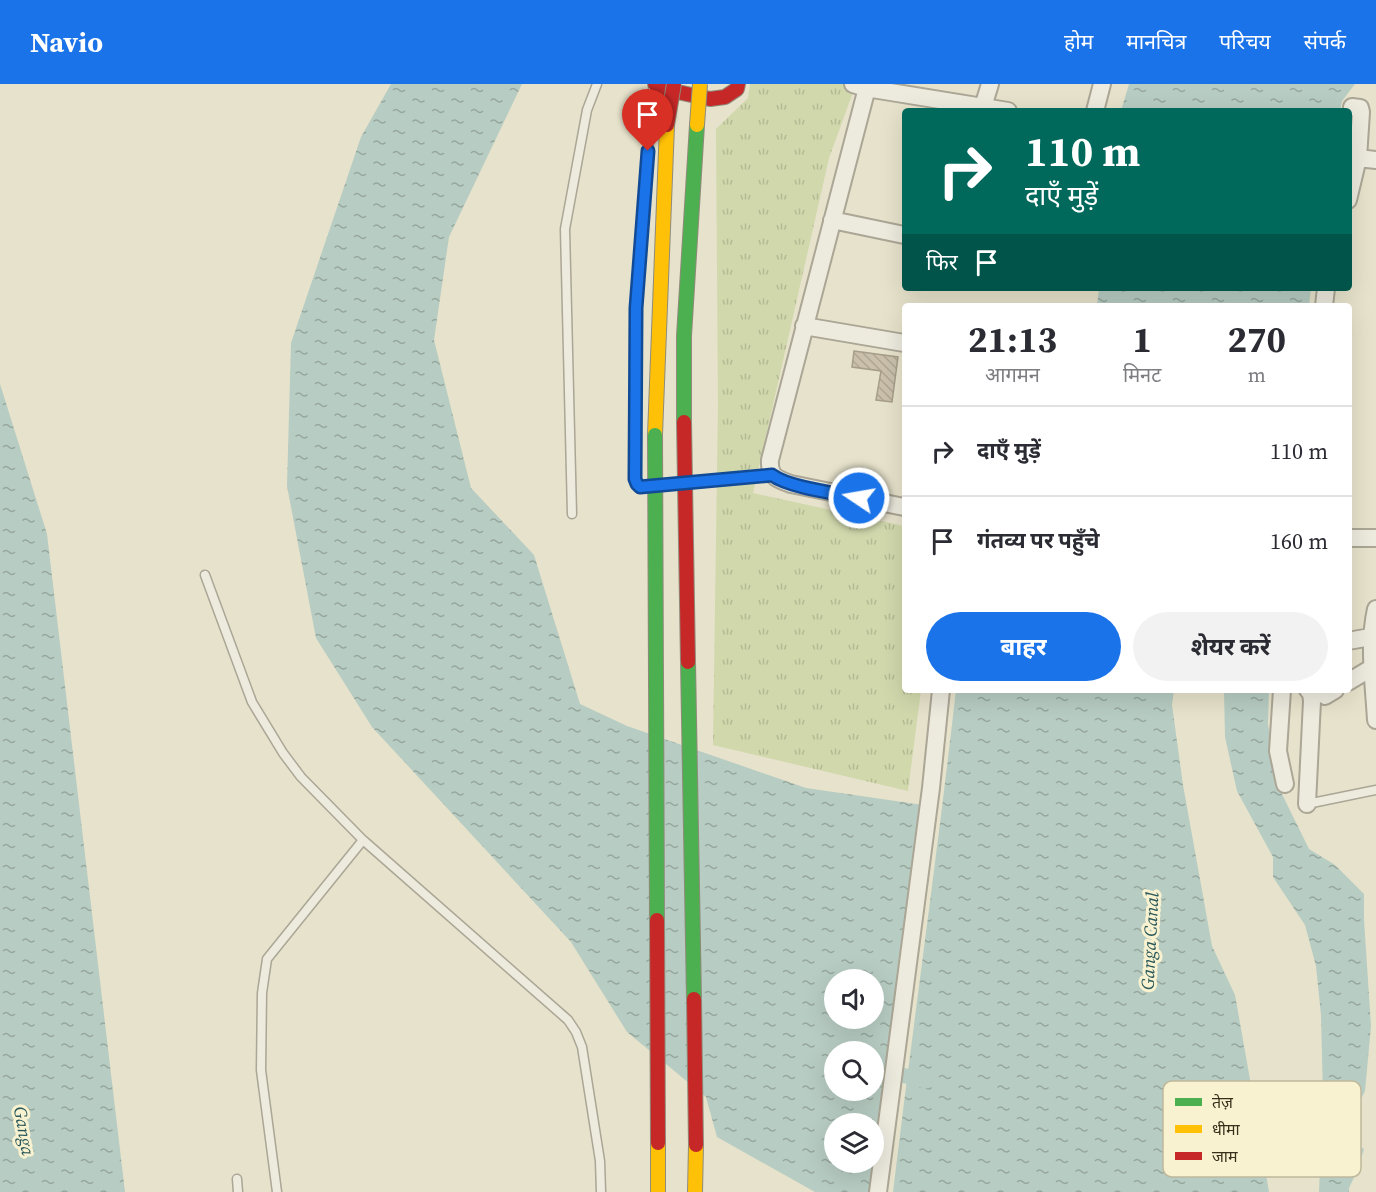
<!DOCTYPE html>
<html lang="hi">
<meta charset="utf-8">
<style>
body{margin:0;font-family:"Source Serif 4","Noto Sans Devanagari",serif;background:#f2f2f3;color:#2b2b33;height:100vh;display:flex;flex-direction:column;font-size:22px;white-space:nowrap}
*{box-sizing:border-box;margin:0}
p{font-size:20px;color:#7c7c81}
.icon{flex:none;width:33px;height:33px;fill:none;stroke:currentColor;stroke-width:2;stroke-linecap:round;stroke-linejoin:round}
.map{position:relative;flex:1;overflow:hidden}
.panel{position:absolute;left:902px;top:219px;width:450px;height:390px;display:flex;flex-direction:column;background:#fff;border-radius:6px;box-shadow:0 6px 24px #0002}
.panel>*{flex:none}
.top-card{position:absolute;left:902px;top:24px;width:450px;height:183px;border-radius:6px;box-shadow:0 6px 24px #0002;background:#00695c;color:#fff;overflow:hidden}
.fabs{position:absolute;left:824px;top:885px;display:grid;gap:12px}
.fabs a{display:grid;place-items:center;width:60px;height:60px;border-radius:50%;background:#fff;box-shadow:0 6px 24px #0002;font-size:30px}
.pin{position:absolute;display:grid;place-items:center;width:51px;height:51px;color:#fff;margin:-62px -26px;border-radius:50% 50% 50% 0;rotate:-45deg;box-shadow:0 0 6px #0007}
.pin .icon{rotate:45deg}
.me{position:absolute;width:66px;margin:-33px;rotate:282deg;stroke-linejoin:round;filter:drop-shadow(0 0 4px #0008)}
.turn{display:flex;align-items:center;gap:21px;height:126px;padding:0 24px;font-size:27px}
.turn .icon{width:78px;height:78px;stroke-width:2.5}
.turn b{display:block;font-size:42px;line-height:51px}
.then{display:flex;align-items:center;height:57px;padding:0 24px;background:#0003;gap:12px;font-size:22px}
.eta{display:flex;justify-content:space-evenly;align-items:center;height:102px;text-align:center}
.eta b{font-size:36px;font-weight:700;line-height:42px}
.action{display:flex;gap:12px;margin-top:auto;padding:12px 24px}
.action a{flex:1;height:69px;border-radius:36px;background:#1a73e8;color:#fff;font-size:24px;font-weight:700;line-height:69px;text-align:center}
.action a+a{background:#f2f2f3;color:#2b2b33}
ul{padding:0;list-style:none}
li{display:flex;align-items:center;gap:18px;height:90px;padding:0 24px;border-top:2px solid #e1e1e2}
li div{flex:1}
li b{display:block;font-size:22px}
li em{font-style:normal}
header{display:flex;align-items:center;gap:36px;box-sizing:border-box;height:84px;padding:0 30px;background:#1a73e8;color:#fff}
header strong{font-size:28px}
nav{display:flex;gap:33px;margin-inline-start:auto;font-size:21px}
.map>svg:first-child{display:block}
.park{fill:url(#park-tufts)}
.water{fill:url(#water-ripples);fill-rule:evenodd}
.lines{fill:none;stroke-linecap:round;stroke-linejoin:round}
.canal{stroke:#b7ccc2;stroke-width:15}
.building{fill:url(#building-back-hatch);stroke:#a69d8a;stroke-width:1.5}
.lane-casing{stroke:#aba695;stroke-width:11}
.street-casing{stroke:#aba695;stroke-width:20}
.fast-casing{stroke:#908b7b;stroke-width:16}
.slow-casing{stroke:#908b7b;stroke-width:16}
.jam-casing{stroke:#908b7b;stroke-width:16}
.lane{stroke:#edeade;stroke-width:8}
.street{stroke:#edeade;stroke-width:16}
.fast{stroke:#4caf50;stroke-width:14}
.slow{stroke:#ffc107;stroke-width:14}
.jam{stroke:#c62828;stroke-width:14}
.fast-bridge-casing{stroke:#908b7b;stroke-width:16;stroke-linecap:butt}
.slow-bridge-casing{stroke:#908b7b;stroke-width:16;stroke-linecap:butt}
.jam-bridge-casing{stroke:#908b7b;stroke-width:16;stroke-linecap:butt}
.fast-bridge{stroke:#4caf50;stroke-width:14}
.slow-bridge{stroke:#ffc107;stroke-width:14}
.jam-bridge{stroke:#c62828;stroke-width:14}
.route-casing{stroke:#114b97;stroke-width:15}
.route{stroke:#1a73e8;stroke-width:10}
.labels{text-anchor:middle;stroke-width:6;stroke-linejoin:round;paint-order:stroke}
.water-label{font-size:18px;font-style:italic;fill:#2a585b;stroke:#f8f2d0}
.key{fill:#f8f2d0;stroke:#bfb89a;stroke-width:1.5}
.key-label{font-size:16px;fill:#3a2f1c}
</style>
<header>
<strong>Navio</strong>
<nav><a>होम</a><a>मानचित्र</a><a>परिचय</a><a>संपर्क</a></nav>
</header>
<div class="map">
<svg width="1376" height="1108" viewBox="0 0 1376 1108">
<defs>
<pattern id="park-tufts" width="24" height="20" patternUnits="userSpaceOnUse" patternTransform="scale(1.5)"><rect width="24" height="20" fill="#d1d8ac"/><path d="M3 7l-1-3M5 7V3M7 7l1-3M15 17l-1-3M17 17v-4M19 17l1-3" fill="none" stroke="#b4ba93"/></pattern>
<pattern id="water-ripples" width="26" height="14" patternUnits="userSpaceOnUse" patternTransform="scale(1.5)"><rect width="26" height="14" fill="#b7ccc2"/><path d="M2 4q2-2 4 0t4 0M15 11q2-2 4 0t4 0" fill="none" stroke="#96a69d"/></pattern>
<pattern id="building-back-hatch" width="6" height="6" patternUnits="userSpaceOnUse" patternTransform="scale(1.5)"><rect width="6" height="6" fill="#cac0ac"/><path d="M-1 5l2 2M0 0l6 6M5-1l2 2" fill="none" stroke="#aea593"/></pattern>
</defs>
<rect width="100%" height="100%" fill="#e6e2cb"/>
<!-- park -->
<path class="park" d="M 750,0 L 856,0 L 829,74 L 753,409 L 904,442 L 904,606 L 921,606 L 908,707 L 713,661 L 718,322 L 716,45 L 748,14 Z"/>
<!-- water -->
<path class="water" d="M 391,0 L 522,0 L 449,153 L 434,256 L 471,404 L 534,471 L 580,620 L 627,642 L 806,704 L 923,721 L 870,1108 L 815,1108 L 717,1053 L 706,1013 L 627,948 L 571,858 L 372,643 L 316,554 L 287,402 L 291,259 L 361,53 ZM 834,896 L 873,896 L 873,934 L 834,934 ZM 834,968 L 873,968 L 873,1006 L 834,1006 ZM 834,1040 L 873,1040 L 873,1078 L 834,1078 Z
M 1129,0 L 1355,0 L 1342,17 L 1340,27 L 1121,27 Z
M 1099,204 L 1311,204 L 1309,222 L 1097,222 Z
M 0,300 L 47,450 L 125,1108 L 0,1108 Z
M 956,606 L 1174,606 L 1172,621 L 1183,701 L 1212,862 L 1235,911 L 1254,1018 L 1269,1108 L 893,1108 C 913,941 937,774 956,606 Z
M 1224,606 L 1269,606 L 1268,640 L 1279,704 L 1309,765 L 1335,781 L 1364,810 L 1364,836 L 1371,942 L 1365,1007 L 1359,1019 L 1355,1059 L 1364,1065 L 1358,1085 L 1349,1104 L 1349,1108 L 1319,1108 L 1323,1012 L 1321,931 L 1316,882 L 1305,841 L 1273,793 L 1273,773 L 1237,707 L 1225,653 Z"/>
<g class="lines">
<!-- canal -->
<path class="canal" d="M 873,984 L 926,997"/>
</g>
<!-- building -->
<path class="building" d="M 854,267 L 898,273 L 892,318 L 876,316 L 881,287 L 852,283 Z"/>
<g class="lines">
<defs>
<path id="lane" d="M 691,398 L 772,391
M 651,402 L 640,403 L 637,400 L 635,395 L 636,224 L 653,6
M 572,430 L 565,145 L 587,26 L 597,0
M 205,491 L 252,618 L 283,669 L 301,693 L 363,756 L 568,936 L 576,948 L 582,963 L 600,1077 L 601,1108
M 1307,720 L 1376,706
M 237,1095 L 238,1108
M 277,1108 L 261,986 L 262,909 L 267,875 L 363,756"/>
<path id="street" d="M 853,0 L 866,4 L 1008,27
M 868,0 L 770,376 C 769,393 777,395 791,400 L 904,423
M 983,23 L 990,0
M 1352,23 L 1360,24 L 1361,28 L 1358,74
M 1095,27 L 1102,0
M 1348,116 L 1358,74 L 1376,76
M 832,136 L 904,151
M 1324,222 L 1326,204
M 804,242 L 904,259
M 1348,454 L 1376,454
M 1376,525 C 1368,561 1374,600 1376,636
M 1348,557 L 1376,552
M 1348,598 L 1373,583
M 1282,606 L 1278,667 L 1285,700
M 1325,612 L 1335,606
M 1307,720 L 1312,617 L 1311,609 L 1308,606
M 878,1108 L 931,704 L 941,606"/>
<path id="fast" d="M 684,338 L 684,252 L 697,41"/>
<path id="slow" d="M 655,351 L 667,41
M 658,1059 L 658,1108
M 695,1108 L 696,1061"/>
<path id="jam" d="M 655,0 L 659,4 L 710,15 L 725,13 L 737,5 L 738,0"/>
</defs>
<!-- lane casing -->
<use href="#lane" class="lane-casing"/>
<!-- street casing -->
<use href="#street" class="street-casing"/>
<!-- fast casing -->
<use href="#fast" class="fast-casing"/>
<!-- slow casing -->
<use href="#slow" class="slow-casing"/>
<!-- jam casing -->
<use href="#jam" class="jam-casing"/>
<!-- lane -->
<use href="#lane" class="lane"/>
<!-- street -->
<use href="#street" class="street"/>
<!-- fast -->
<use href="#fast" class="fast"/>
<!-- slow -->
<use href="#slow" class="slow"/>
<!-- jam -->
<use href="#jam" class="jam"/>
<defs>
<path id="fast-bridge" d="M 655,351 L 657,836
M 688,578 L 694,915"/>
<path id="slow-bridge" d="M 697,41 L 700,0"/>
<path id="jam-bridge" d="M 667,41 L 674,0
M 684,338 L 688,578
M 657,836 L 658,1059
M 694,915 L 696,1061"/>
</defs>
<!-- fast-bridge casing -->
<use href="#fast-bridge" class="fast-bridge-casing"/>
<!-- slow-bridge casing -->
<use href="#slow-bridge" class="slow-bridge-casing"/>
<!-- jam-bridge casing -->
<use href="#jam-bridge" class="jam-bridge-casing"/>
<!-- fast-bridge -->
<use href="#fast-bridge" class="fast-bridge"/>
<!-- slow-bridge -->
<use href="#slow-bridge" class="slow-bridge"/>
<!-- jam-bridge -->
<use href="#jam-bridge" class="jam-bridge"/>
</g>
<g class="lines">
<defs>
<path id="route" d="M 648,67 L 636,224 L 635,395 L 637,400 L 640,403 L 772,391 C 790,404 836,409 859,414"/>
</defs>
<!-- route casing -->
<use href="#route" class="route-casing"/>
<!-- route -->
<use href="#route" class="route"/>
</g>
<g class="labels">
<!-- water labels -->
<g class="water-label">
<text transform="translate(1150 857) rotate(-87)" y="6">Ganga Canal</text>
<text transform="translate(24 1047) rotate(80)" y="6">Ganga</text>
</g>
</g>
<!-- legend -->
<rect x="1163" y="997" width="198" height="96" rx="9" class="key"/>
<rect x="1175" y="1014" width="27" height="8" fill="#4caf50"/>
<rect x="1175" y="1041" width="27" height="8" fill="#ffc107"/>
<rect x="1175" y="1068" width="27" height="8" fill="#c62828"/>
<g class="key-label">
<text x="1212" y="1024">तेज़</text>
<text x="1212" y="1051">धीमा</text>
<text x="1212" y="1078">जाम</text>
</g>
</svg>
<div class="fabs">
<a><svg class="icon" aria-label="sound" viewBox="0 0 24 24"><path d="M4 9h4l5-4v14l-5-4H4zM17 9q2 3 0 6"/></svg></a>
<a><svg class="icon" aria-label="search" viewBox="0 0 24 24"><circle cx="10" cy="10" r="6"/><path d="M15 15l6 6"/></svg></a>
<a><svg class="icon" aria-label="layers" viewBox="0 0 24 24"><path d="M12 4l9 5-9 5-9-5zM3 14l9 5 9-5"/></svg></a>
</div>
<div class="pin" style="left:648px;top:67px;background:#d93025"><svg class="icon" aria-label="arrive" viewBox="0 0 24 24"><path d="M6 21V4h12l-3 4 3 4H6"/></svg></div>
<svg class="me" style="left:859px;top:414px" viewBox="-20 -20 40 40"><circle r="17" fill="#1a73e8" stroke="#fff" stroke-width="3"/><path d="M0-11L8 9 0 5-8 9z" fill="#fff"/></svg>
<div class="top-card">
<div class="turn"><svg class="icon" aria-label="right" viewBox="0 0 24 24"><path d="M7 20v-9h11M14 6l5 5-5 5"/></svg><div><b>110 m</b>दाएँ मुड़ें</div></div>
<div class="then">फिर<svg class="icon" aria-label="arrive" viewBox="0 0 24 24"><path d="M6 21V4h12l-3 4 3 4H6"/></svg></div>
</div>
<section class="panel">
<div class="eta">
<div><b>21:13</b><p>आगमन</p></div>
<div><b>1</b><p>मिनट</p></div>
<div><b>270</b><p>m</p></div>
</div>
<ul>
<li><svg class="icon" aria-label="right" viewBox="0 0 24 24"><path d="M7 20v-9h11M14 6l5 5-5 5"/></svg><div><b>दाएँ मुड़ें</b></div><em>110 m</em></li>
<li><svg class="icon" aria-label="arrive" viewBox="0 0 24 24"><path d="M6 21V4h12l-3 4 3 4H6"/></svg><div><b>गंतव्य पर पहुँचे</b></div><em>160 m</em></li>
</ul>
<div class="action"><a>बाहर</a><a>शेयर करें</a></div>
</section>
</div>
